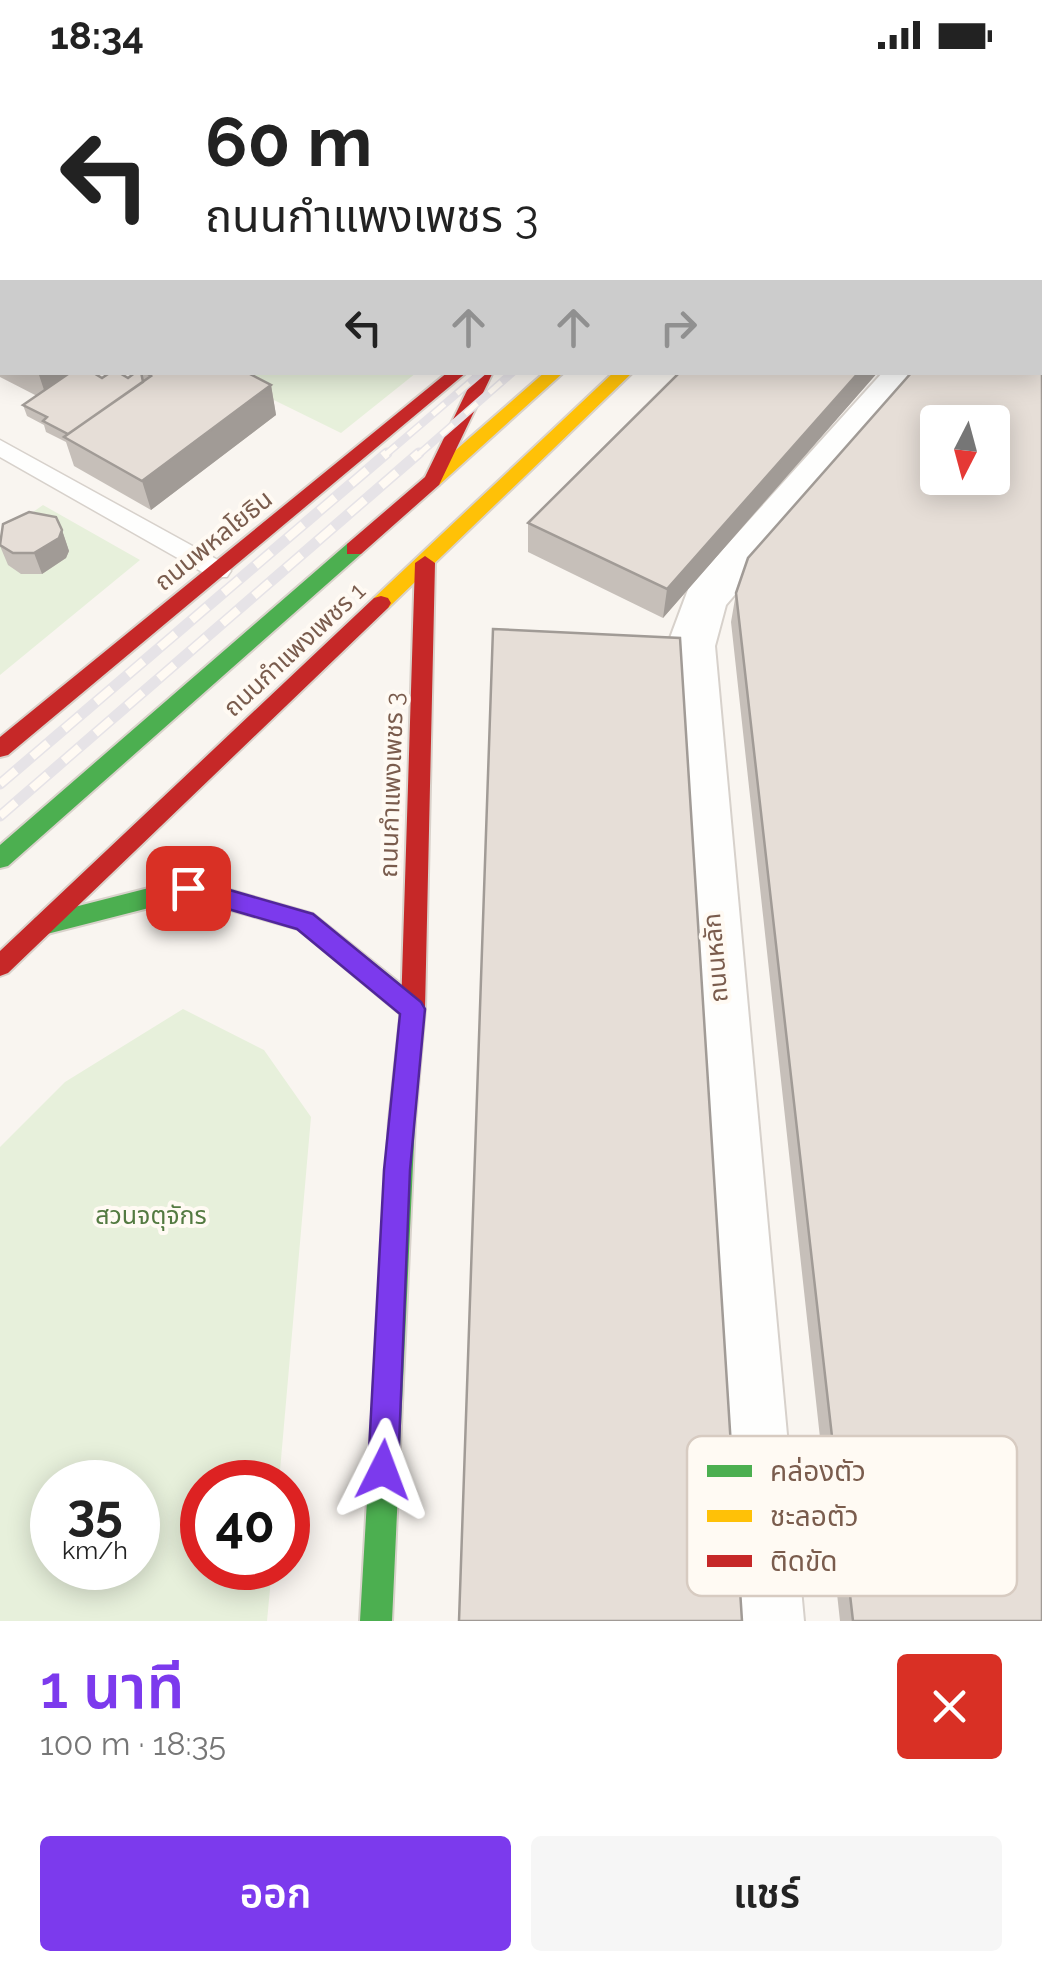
<!DOCTYPE html>
<html lang="th">
<meta charset="utf-8">
<style>
body{margin:0;font-family:Raleway,"Noto Sans Thai",sans-serif;background:#f6f6f6;color:#222;height:100vh;display:flex;flex-direction:column;font-size:38px;white-space:nowrap}
*{box-sizing:border-box;margin:0}
p{font-size:32px;color:#767676}
.icon{flex:none;width:55px;height:55px;fill:none;stroke:currentColor;stroke-width:2;stroke-linecap:round;stroke-linejoin:round}
.map{position:relative;height:1551px;overflow:hidden}
.side{display:flex;flex-direction:column;background:#fff;flex:1}
.side>*{flex:none}
.banner{position:absolute;left:0px;top:0px;width:1042px;height:305px;box-shadow:0 5px 25px #0003;background:#fff;color:#222;overflow:hidden}
.needle{width:65px;rotate:186deg}
.buttons{position:absolute;left:920px;top:335px;display:grid;gap:20px}
.buttons a{display:grid;place-items:center;width:90px;height:90px;border-radius:10px;background:#fff;box-shadow:0 5px 25px #0003;font-size:50px}
.speed{position:absolute;left:30px;top:1390px;display:flex;gap:20px;font-size:50px;font-weight:700;text-align:center}
.speed>*{display:grid;place-content:center;width:130px;height:130px;border-radius:50%;background:#fff;box-shadow:0 5px 25px #0003;line-height:1}
.speed small{font-size:25px;font-weight:400}
.speed .limit{border:15px solid #d22;background:#fff;color:#111}
.pin{position:absolute;display:grid;place-items:center;width:85px;height:85px;color:#fff;margin:-42px;border-radius:20px;box-shadow:0 5px 15px #0006}
.me{position:absolute;width:110px;margin:-55px;rotate:3deg;stroke-linejoin:round;filter:drop-shadow(0 0 8px #0008)}
.turn{display:flex;align-items:center;gap:35px;height:210px;padding:0 40px;font-size:45px}
.turn .icon{width:130px;height:130px;stroke-width:2.5}
.turn b{display:block;font-size:70px;line-height:85px}
.lanes{display:flex;align-items:center;height:95px;padding:0 40px;background:#0003;justify-content:center;gap:50px;direction:ltr}
.lanes .off{opacity:.35}
.round{display:grid;place-items:center;flex:none;width:105px;height:105px;border-radius:10px;background:#f6f6f6}
.overview{display:flex;align-items:center;justify-content:space-between;height:170px;padding:0 40px}
h1{font-size:60px;font-weight:600;line-height:75px;color:#7c3aed}
.cta{display:flex;gap:20px;margin-top:auto;padding:20px 40px}
.cta a{flex:1;height:115px;border-radius:10px;background:#7c3aed;color:#fff;font-size:40px;font-weight:600;line-height:115px;text-align:center}
.cta a+a{background:#f6f6f6;color:#222}
.status{display:flex;justify-content:space-between;align-items:center;height:70px;padding:0 50px;background:#fff;direction:ltr}
.status svg{height:28px;fill:currentColor}
.map>svg:first-child{display:block}
.green{fill:#e7f0db;fill-rule:evenodd}
.lines{fill:none;stroke-linecap:round;stroke-linejoin:round}
.lane-casing{stroke:#d7d1cb;stroke-width:3}
.street-casing{stroke:#d7d1cb;stroke-width:4}
.fast-casing{stroke:#d9d2cb;stroke-width:4}
.slow-casing{stroke:#d9d2cb;stroke-width:4}
.jam-casing{stroke:#d9d2cb;stroke-width:4}
.lane{fill:#fefefd;fill-rule:evenodd}
.street{fill:#fefefd;fill-rule:evenodd}
.fast{fill:#4caf50;fill-rule:evenodd}
.slow{fill:#ffc107;fill-rule:evenodd}
.jam{fill:#c62828;fill-rule:evenodd}
.rail-far1-casing{stroke:#e6e3e7;stroke-width:8}
.rail-casing{stroke:#e6e3e7;stroke-width:11}
.rail-far1{stroke:#fffaf3;stroke-width:5;stroke-dasharray:16;stroke-linecap:butt}
.rail{stroke:#fffaf3;stroke-width:8;stroke-dasharray:21;stroke-linecap:butt}
.wall{fill:#c6bfb9}
.shaded-wall{fill:#a19b96}
.building{fill:#e6ded7;stroke:#a19b96;stroke-width:2.5;fill-rule:evenodd}
.route{fill:#7c3aed;stroke:#51269a;stroke-width:2.5}
.labels{text-anchor:middle;stroke-width:8;stroke-linejoin:round;paint-order:stroke}
.street-label{font-size:25px;fill:#7a5c4d;stroke:#fffaf3}
.park-label{font-size:25px;fill:#537a41;stroke:#fffaf3}
.key{fill:#fffaf3;stroke:#d7cbc1;stroke-width:2.5}
.key-label{font-size:28px;fill:#7a5c4d}
</style>
<div class="status"><b>18:34</b><svg viewBox="0 0 49 12"><path d="M0 12V9h3v3zM5 12V6h3v6zM10 12V3h3v9zM15 12V0h3v12zM26 1h20v11H26zM47 4h2v5h-2z"/></svg></div>
<div class="map">
<svg width="1042" height="1551" viewBox="0 0 1042 1551">
<rect width="100%" height="100%" fill="#f9f5f0"/>
<!-- green -->
<path class="green" d="M 219,303 L 416,303 L 341,363 Z
M 43,435 L 140,490 L 0,605 L 0,465 Z
M 183,939 L 264,980 L 311,1047 L 279,1412 L 202,1412 L 202,1498 L 272,1498 L 267,1551 L 0,1551 L 0,1077 L 65,1012 ZM 52,1412 L 138,1412 L 138,1498 L 52,1498 Z"/>
<g class="lines">
<defs>
<path id="lane" d="M 656,0 L 678,0 L 679,2 L 657,2 Z
M 0,12 L 2,12 L 2,23 L 0,23 Z
M 2,124 L 2,137 L 0,138 L 0,125 Z
M 0,158 L 2,159 L 2,171 L 0,170 Z
M 0,370 L 227,495 L 231,501 L 227,507 L 211,507 L 0,387 Z"/>
<path id="street" d="M 1042,138 L 1042,161 L 1040,162 L 1040,139 Z
M 883,302 L 926,302 L 726,535 L 715,576 L 804,1551 L 732,1551 L 667,576 L 689,517 Z"/>
<path id="fast" d="M 354,472 L 361,474 L 361,484 L 8,796 L 0,798 L 0,775 L 347,474 Z
M 188,808 L 313,844 L 422,931 L 425,939 L 422,947 L 413,950 L 404,947 L 298,859 L 188,828 L 43,865 L 35,862 L 31,855 L 35,848 L 43,845 Z
M 402,1039 L 411,1043 L 415,1051 L 392,1551 L 360,1551 L 389,1051 L 393,1043 Z"/>
<path id="slow" d="M 545,302 L 564,302 L 439,415 L 425,415 L 425,407 Z
M 614,302 L 633,302 L 388,538 L 374,538 L 371,533 L 374,528 Z"/>
<path id="jam" d="M 448,302 L 467,302 L 8,685 L 0,687 L 0,667 Z
M 476,302 L 493,302 L 439,415 L 361,484 L 347,484 L 347,474 L 425,407 Z
M 425,486 L 435,493 L 425,939 L 415,1051 L 411,1059 L 402,1063 L 393,1059 L 389,1051 L 401,939 L 415,493 Z
M 381,526 L 388,528 L 391,533 L 388,538 L 8,903 L 0,906 L 0,881 L 374,528 Z"/>
</defs>
<!-- lane casing -->
<use href="#lane" class="lane-casing"/>
<!-- street casing -->
<use href="#street" class="street-casing"/>
<!-- fast casing -->
<use href="#fast" class="fast-casing"/>
<!-- slow casing -->
<use href="#slow" class="slow-casing"/>
<!-- jam casing -->
<use href="#jam" class="jam-casing"/>
<!-- lane -->
<use href="#lane" class="lane"/>
<!-- street -->
<use href="#street" class="street"/>
<!-- fast -->
<use href="#fast" class="fast"/>
<!-- slow -->
<use href="#slow" class="slow"/>
<!-- jam -->
<use href="#jam" class="jam"/>
<defs>
<path id="rail-far1" d="M 384,386 L 482,302
M 417,386 L 513,302"/>
<path id="rail" d="M 0,714 L 387,383
M 0,746 L 419,383"/>
</defs>
<!-- rail-far1 casing -->
<use href="#rail-far1" class="rail-far1-casing"/>
<!-- rail casing -->
<use href="#rail" class="rail-casing"/>
<!-- rail-far1 -->
<use href="#rail-far1" class="rail-far1"/>
<!-- rail -->
<use href="#rail" class="rail"/>
</g>
<!-- wall -->
<path class="wall" d="M 219,0 L 400,0 L 400,2 L 219,2 Z
M 0,177 L 2,179 L 2,302 L 92,302 L 102,308 L 128,308 L 132,306 L 126,302 L 246,302 L 271,315 L 276,345 L 151,440 L 74,396 L 66,372 L 46,362 L 44,355 L 27,346 L 23,335 L 37,326 L 0,307 Z
M 878,302 L 663,548 L 528,482 L 528,453 Z
M 62,460 L 69,481 L 66,488 L 42,504 L 21,504 L 8,495 L 0,476 L 0,471 Z
M 736,523 L 1042,1551 L 840,1551 L 731,552 Z"/>
<!-- shaded-wall -->
<path class="shaded-wall" d="M 0,61 L 2,61 L 2,83 L 0,85 Z
M 1042,98 L 1042,116 L 1040,119 L 1040,100 Z
M 38,302 L 90,302 L 48,332 Z
M 859,302 L 878,302 L 663,548 L 667,519 Z
M 271,315 L 276,345 L 151,440 L 142,411 Z
M 62,460 L 69,481 L 66,488 L 42,504 L 34,483 Z"/>
<!-- building -->
<path class="building" d="M 282,0 L 391,0 L 387,2 L 282,2 L 284,1 Z
M 996,0 L 1042,0 L 1042,98 L 1040,100 L 1040,2 L 994,2 Z
M 2,37 L 2,61 L 0,61 L 0,38 Z
M 1042,155 L 1042,1551 L 853,1551 L 736,523 L 748,488 L 912,302 L 1040,302 L 1040,157 ZM 938,352 L 992,352 L 992,408 L 938,408 Z
M 0,177 L 2,179 L 2,244 L 0,246 Z
M 2,255 L 2,284 L 0,282 L 0,257 Z
M 71,302 L 92,302 L 102,308 L 111,302 L 118,302 L 128,308 L 136,302 L 141,302 L 143,312 L 68,364 L 43,351 L 47,347 L 23,335 Z
M 145,302 L 246,302 L 271,315 L 142,411 L 64,367 L 151,306 Z
M 680,302 L 859,302 L 667,519 L 528,453 Z
M 29,442 L 56,447 L 62,460 L 59,468 L 34,483 L 13,483 L 0,475 L 3,454 Z
M 493,559 L 680,568 L 742,1551 L 459,1551 Z"/>
<!-- route -->
<path class="route" d="M 188,808 L 313,844 L 421,932 L 425,939 L 410,1100 L 398,1400 L 394,1411 L 383,1415 L 373,1411 L 368,1400 L 384,1100 L 400,944 L 297,859 L 180,825 L 176,818 Z"/>
<g class="labels">
<!-- street labels -->
<g class="street-label">
<text transform="translate(213 470) rotate(-39)" y="9">ถนนพหลโยธิน</text>
<text transform="translate(294 579) rotate(-43)" y="9">ถนนกำแพงเพชร 1</text>
<text transform="translate(391 715) rotate(-88)" y="9">ถนนกำแพงเพชร 3</text>
<text transform="translate(715 888) rotate(-95)" y="9">ถนนหลัก</text>
</g>
<!-- park labels -->
<g class="park-label">
<text x="151" y="1154">สวนจตุจักร</text>
</g>
</g>
<!-- legend -->
<rect x="687" y="1366" width="330" height="160" rx="15" class="key"/>
<rect x="707" y="1395" width="45" height="12" fill="#4caf50"/>
<rect x="707" y="1440" width="45" height="12" fill="#ffc107"/>
<rect x="707" y="1485" width="45" height="12" fill="#c62828"/>
<g class="key-label">
<text x="770" y="1411">คล่องตัว</text>
<text x="770" y="1456">ชะลอตัว</text>
<text x="770" y="1501">ติดขัด</text>
</g>
</svg>
<div class="buttons">
<a><svg class="needle" viewBox="-14 -14 28 28"><path d="M0-13l5 13h-10z" fill="#e53935"/><path d="M0 13l5-13h-10z" fill="#767676"/></svg></a>
</div>
<div class="speed"><div>35<small>km/h</small></div><div class="limit">40</div></div>
<div class="pin" style="left:188px;top:818px;background:#d93025"><svg class="icon" aria-label="arrive" viewBox="0 0 24 24"><path d="M6 21V4h12l-3 4 3 4H6"/></svg></div>
<svg class="me" style="left:383px;top:1400px" viewBox="-20 -20 40 40"><path d="M0-17L14 15 0 8-14 15z" fill="#7c3aed" stroke="#fff" stroke-width="4"/></svg>
<div class="banner">
<div class="turn"><svg class="icon" aria-label="left" viewBox="0 0 24 24"><path d="M17 20v-9H6M10 6l-5 5 5 5"/></svg><div><b>60 m</b>ถนนกำแพงเพชร 3</div></div>
<div class="lanes"><svg class="icon" aria-label="left" viewBox="0 0 24 24"><path d="M17 20v-9H6M10 6l-5 5 5 5"/></svg><svg class="icon off" aria-label="ahead" viewBox="0 0 24 24"><path d="M12 20V5M6 11l6-6 6 6"/></svg><svg class="icon off" aria-label="ahead" viewBox="0 0 24 24"><path d="M12 20V5M6 11l6-6 6 6"/></svg><svg class="icon off" aria-label="right" viewBox="0 0 24 24"><path d="M7 20v-9h11M14 6l5 5-5 5"/></svg></div>
</div>
</div>
<section class="side">
<div class="overview"><div><h1>1 นาที</h1><p>100 m · 18:35</p></div><a class="round" style="background:#d93025;color:#fff"><svg class="icon" aria-label="close" viewBox="0 0 24 24"><path d="M6 6l12 12M18 6L6 18"/></svg></a></div>
<div class="cta"><a>ออก</a><a>แชร์</a></div>
</section>
